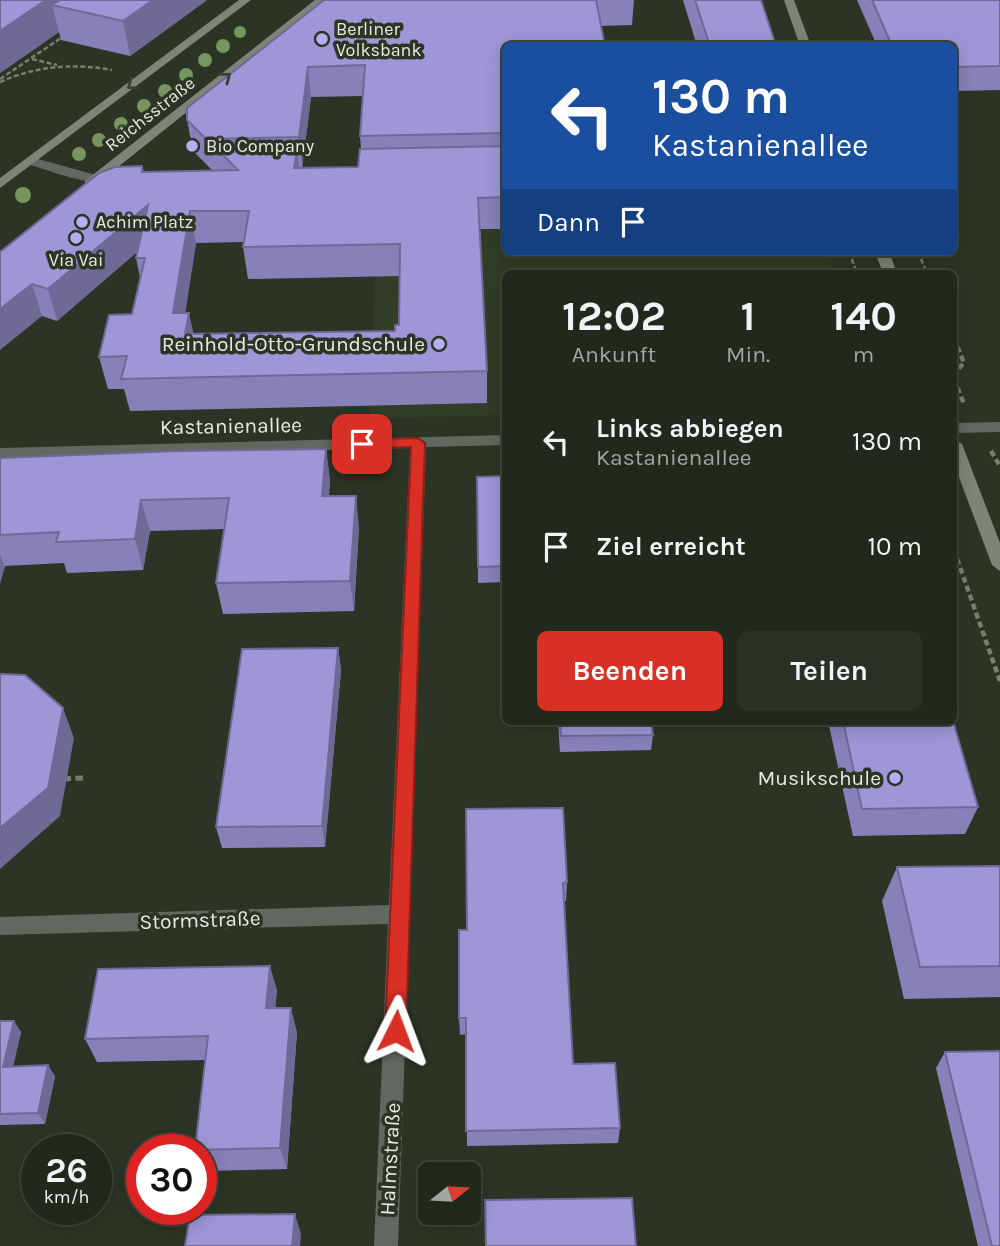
<!DOCTYPE html>
<html lang="de">
<meta charset="utf-8">
<style>
body{margin:0;font-family:Karla,sans-serif;background:#293025;color:#f1f3f6;height:100vh;display:flex;flex-direction:column;font-size:26px;white-space:nowrap}
*{box-sizing:border-box;margin:0}
p{font-size:23px;color:#a2a6a3}
.icon{flex:none;width:38px;height:38px;fill:none;stroke:currentColor;stroke-width:2;stroke-linecap:round;stroke-linejoin:round}
.map{position:relative;flex:1;overflow:hidden}
.sheet{position:absolute;left:502px;top:270px;width:455px;height:455px;display:flex;flex-direction:column;background:#21281c;border-radius:10px;box-shadow:0 4px 18px #0003,0 0 0 2px #3e443b}
.sheet>*{flex:none}
.guide{position:absolute;left:502px;top:42px;width:455px;height:214px;border-radius:10px;box-shadow:0 4px 18px #0003,0 0 0 2px #3e443b;background:#1a4fa0;color:#fff;overflow:hidden}
.needle{width:46px;rotate:72deg}
.tools{position:absolute;left:418px;top:1162px;display:grid;gap:14px}
.tools a{display:grid;place-items:center;width:63px;height:63px;border-radius:10px;background:#21281c;box-shadow:0 4px 18px #0003,0 0 0 2px #3e443b;font-size:35px}
.speed{position:absolute;left:21px;top:1134px;display:flex;gap:14px;font-size:35px;font-weight:700;text-align:center}
.speed>*{display:grid;place-content:center;width:91px;height:91px;border-radius:50%;background:#21281c;box-shadow:0 4px 18px #0003,0 0 0 2px #3e443b;line-height:1}
.speed small{font-size:18px;font-weight:400}
.speed .limit{border:10px solid #d22;background:#fff;color:#111}
.pin{position:absolute;display:grid;place-items:center;width:60px;height:60px;color:#fff;margin:-30px;border-radius:14px;box-shadow:0 4px 10px #0006}
.me{position:absolute;width:77px;margin:-38px;rotate:3deg;stroke-linejoin:round;filter:drop-shadow(0 0 5px #0008)}
.turn{display:flex;align-items:center;gap:24px;height:147px;padding:0 35px;font-size:32px}
.turn .icon{width:91px;height:91px;stroke-width:2.5}
.turn b{display:block;font-size:49px;line-height:60px}
.then{display:flex;align-items:center;height:66px;padding:0 35px;background:#0003;gap:14px;font-size:26px}
.eta{display:flex;justify-content:space-evenly;align-items:center;height:119px;text-align:center}
.eta b{font-size:42px;font-weight:700;line-height:49px}
.button{display:flex;gap:14px;margin-top:auto;padding:14px 35px}
.button a{flex:1;height:80px;border-radius:10px;background:#d93025;color:#fff;font-size:28px;font-weight:700;line-height:80px;text-align:center}
.button a+a{background:#293025;color:#f1f3f6}
ul{padding:0;list-style:none}
li{display:flex;align-items:center;gap:21px;height:105px;padding:0 35px}
li div{flex:1}
li b{display:block;font-size:26px}
li em{font-style:normal}
.map>svg:first-child{display:block}
.built{fill:#313d27}
.lines{fill:none;stroke-linecap:round;stroke-linejoin:round}
.path-far2{stroke:#787f72;stroke-width:2.5;stroke-dasharray:5 2.5;stroke-linecap:butt}
.path-far1{stroke:#787f72;stroke-width:4.5;stroke-dasharray:6 3.5;stroke-linecap:butt}
.path{stroke:#787f72;stroke-width:5;stroke-dasharray:9 4.5;stroke-linecap:butt}
.street{fill:#62675f;fill-rule:evenodd}
.secondary{fill:#7d8478;fill-rule:evenodd}
.tree{fill:#77955e}
.wall{fill:#8881b9;fill-rule:evenodd}
.shaded-wall{fill:#6f6996}
.building{fill:#9e96d7;stroke:#6f6996;stroke-width:2;fill-rule:evenodd}
.oneway{stroke:#384131}
.route{fill:#d93025;stroke:#8d1f18;stroke-width:2}
.poi-dot{fill:#b6acf8;stroke:#2c3525;stroke-width:2.5}
.labels{text-anchor:middle;stroke-width:7;stroke-linejoin:round;paint-order:stroke}
.far-poi-label{font-size:18px;fill:#e5ebe1;stroke:#2c3525;text-anchor:start}
.far-street-label{font-size:18px;fill:#e5ebe1;stroke:#2c3525}
.poi-label{font-size:21px;fill:#e5ebe1;stroke:#2c3525;text-anchor:end}
.street-label{font-size:21px;fill:#e5ebe1;stroke:#2c3525}
</style>
<div class="map">
<svg width="1000" height="1246" viewBox="0 0 1000 1246">
<rect width="100%" height="100%" fill="#2c3525"/>
<!-- built -->
<path class="built" d="M 506,188 L 506,252 L 829,252 L 836,273 L 506,273 L 506,415 L 370,418 L 378,191 Z"/>
<g class="lines">
<!-- path-far2 -->
<path class="path-far2" d="M 32,59 L 57,65
M 0,79 L 61,38
M 0,82 C 36,66 73,63 112,70
M 849,252 L 857,273
M 918,252 L 927,273"/>
<!-- path-far1 -->
<path class="path-far1" d="M 954,338 L 964,363 L 954,373
M 954,379 L 964,404
M 991,451 L 1000,466
M 954,550 L 1000,681"/>
<!-- path -->
<path class="path" d="M 62,779 L 83,778"/>
<!-- street -->
<path class="street" d="M 31,157 L 96,175 L 114,176 L 116,179 C 100,191 46,169 27,164 L 27,158 Z
M 1000,422 L 1000,432 L 954,433 L 954,423 Z
M 506,435 L 506,445 L 426,447 L 398,1246 L 374,1246 L 388,924 L 0,935 L 0,917 L 389,905 L 410,448 L 0,458 L 0,448 Z"/>
<!-- secondary -->
<path class="secondary" d="M 239,0 L 251,0 L 0,188 L 0,178 Z
M 315,0 L 327,0 L 93,187 L 85,187 L 85,181 Z
M 784,0 L 794,0 L 811,46 L 800,46 Z
M 875,252 L 889,252 L 897,273 L 883,273 Z
M 954,439 L 962,444 L 1000,543 L 1000,571 L 992,565 L 954,464 Z"/>
</g>
<!-- trees -->
<g class="tree">
<circle cx="240" cy="32" r="6"/>
<circle cx="223" cy="46" r="7"/>
<circle cx="205" cy="60" r="7"/>
<circle cx="186" cy="75" r="7"/>
<circle cx="165" cy="91" r="7"/>
<circle cx="144" cy="106" r="7"/>
<circle cx="121" cy="124" r="7"/>
<circle cx="99" cy="140" r="7"/>
<circle cx="79" cy="154" r="7"/>
<circle cx="23" cy="195" r="8"/>
</g>
<!-- wall -->
<path class="wall" d="M 0,0 L 207,0 L 130,56 L 61,40 L 59,32 L 0,73 Z
M 324,0 L 634,0 L 632,25 L 601,26 L 506,46 L 506,229 L 480,229 L 487,371 L 487,403 L 130,411 L 124,389 L 108,389 L 99,357 L 132,314 L 140,277 L 136,258 L 137,252 L 57,321 L 42,316 L 0,252 L 142,166 L 144,172 L 223,171 L 212,170 L 193,151 L 187,120 ZM 363,96 L 360,136 L 361,149 L 358,167 L 302,168 L 311,97 ZM 244,242 L 243,247 L 248,279 L 400,276 L 399,325 L 395,331 L 193,334 L 185,313 L 196,243 Z
M 683,0 L 761,0 L 776,46 L 697,46 Z
M 857,0 L 1000,0 L 1000,90 L 954,91 L 954,46 L 877,46 Z
M 687,252 L 793,252 L 688,255 Z
M 326,449 L 330,480 L 329,496 L 359,527 L 354,611 L 223,614 L 216,583 L 224,529 L 150,531 L 143,570 L 67,573 L 64,563 L 5,566 L 0,583 L 0,458 Z
M 506,476 L 506,582 L 478,583 L 477,477 Z
M 338,648 L 341,670 L 325,847 L 222,848 L 216,827 Z
M 558,721 L 651,721 L 653,735 L 651,750 L 560,752 Z
M 828,721 L 953,721 L 978,807 L 965,834 L 853,836 Z
M 466,809 L 567,882 L 566,901 L 564,901 L 573,1064 L 620,1128 L 618,1143 L 467,1146 L 466,1034 L 460,1035 L 459,1018 L 467,930 Z
M 1000,866 L 1000,997 L 904,999 L 882,901 L 897,867 Z
M 277,990 L 275,1008 L 297,1032 L 287,1169 L 205,1171 L 201,1164 L 201,1150 L 206,1060 L 97,1062 L 85,1039 Z
M 0,1021 L 21,1032 L 13,1067 L 55,1076 L 45,1124 L 0,1125 Z
M 945,1052 L 1000,1246 L 978,1246 L 936,1068 Z"/>
<!-- shaded-wall -->
<path class="shaded-wall" d="M 46,0 L 73,0 L 52,5 L 59,32 L 0,73 L 0,31 Z
M 153,0 L 207,0 L 130,56 L 123,21 Z
M 308,67 L 311,97 L 302,168 L 299,137 Z
M 297,150 L 301,182 L 294,168 Z
M 148,205 L 155,236 L 57,321 L 48,289 Z
M 190,211 L 196,243 L 180,346 L 173,313 Z
M 32,284 L 42,316 L 0,350 L 0,309 Z
M 189,313 L 196,345 L 185,334 Z
M 326,449 L 330,480 L 326,527 L 322,496 Z
M 356,496 L 359,527 L 354,611 L 350,581 Z
M 141,500 L 150,531 L 143,570 L 135,539 Z
M 0,555 L 5,566 L 0,583 Z
M 338,648 L 341,670 L 325,847 L 322,826 Z
M 63,708 L 74,738 L 60,816 L 0,869 L 0,828 Z
M 270,966 L 277,990 L 273,1032 L 266,1008 Z
M 291,1008 L 297,1032 L 287,1169 L 280,1148 Z
M 14,1021 L 21,1032 L 10,1078 L 3,1067 Z
M 48,1065 L 55,1076 L 45,1124 L 38,1113 Z
M 295,1214 L 301,1234 L 300,1246 L 292,1246 Z"/>
<!-- building -->
<path class="building" d="M 0,0 L 46,0 L 0,31 Z
M 60,0 L 153,0 L 123,21 L 52,5 Z
M 324,0 L 596,0 L 605,46 L 506,46 L 506,133 L 360,136 L 365,65 L 308,67 L 299,137 L 206,139 L 187,120 L 187,108 Z
M 695,0 L 761,0 L 776,46 L 710,46 Z
M 872,0 L 1000,0 L 1000,66 L 954,67 L 954,46 L 892,46 Z
M 506,146 L 506,197 L 478,198 L 487,371 L 121,379 L 127,356 L 99,357 L 109,315 L 132,314 L 145,258 L 136,258 L 148,205 L 48,289 L 32,284 L 0,309 L 0,252 L 99,173 L 115,167 L 142,166 L 142,172 L 238,170 L 220,152 L 297,150 L 294,168 L 358,167 L 360,149 ZM 190,211 L 249,211 L 243,247 L 400,244 L 399,325 L 395,325 L 395,331 L 185,334 L 189,313 L 173,313 Z
M 326,449 L 322,496 L 356,496 L 350,581 L 216,583 L 229,498 L 141,500 L 135,539 L 56,542 L 59,532 L 0,535 L 0,458 L 178,451 Z
M 506,476 L 506,566 L 478,567 L 477,477 Z
M 338,648 L 322,826 L 216,827 L 242,649 Z
M 0,674 L 25,675 L 63,708 L 48,788 L 0,828 Z
M 560,721 L 651,721 L 653,735 L 561,736 Z
M 843,721 L 953,721 L 978,807 L 862,809 Z
M 563,808 L 567,882 L 563,883 L 573,1064 L 615,1063 L 620,1128 L 466,1131 L 466,1018 L 459,1018 L 459,930 L 467,930 L 466,809 Z
M 1000,866 L 1000,966 L 920,967 L 897,867 Z
M 270,966 L 266,1008 L 291,1008 L 280,1148 L 195,1150 L 208,1036 L 85,1039 L 98,969 Z
M 0,1021 L 14,1021 L 3,1067 L 48,1065 L 38,1113 L 0,1114 Z
M 1000,1051 L 1000,1246 L 992,1246 L 945,1052 Z
M 632,1198 L 636,1246 L 486,1246 L 485,1200 Z
M 295,1214 L 292,1246 L 185,1246 L 190,1215 Z"/>
<!-- one-way arrows -->
<defs><path id="oneway-chevron" d="M-2-3.5L2.5 0L-2 3.5" fill="none" stroke-width="1.6" stroke-linecap="round" stroke-linejoin="round" transform="scale(1.75)"/></defs>
<g class="oneway">
<use href="#oneway-chevron" transform="translate(226 77) rotate(-38)"/>
<use href="#oneway-chevron" transform="translate(132 85) rotate(143)"/>
</g>
<!-- route -->
<path class="route" d="M 418,438 L 425,443 L 406,1031 L 403,1038 L 396,1040 L 388,1038 L 385,1031 L 411,447 L 362,449 L 355,444 L 362,439 Z"/>
<!-- markers -->
<g class="poi-dot">
<circle cx="322" cy="39" r="7"/>
<circle cx="192" cy="146" r="7"/>
<circle cx="82" cy="222" r="7"/>
<circle cx="76" cy="238" r="7"/>
<circle cx="439" cy="344" r="7"/>
<circle cx="895" cy="778" r="7"/>
</g>
<g class="labels">
<!-- far-poi labels -->
<g class="far-poi-label">
<text x="336" y="35">Berliner<tspan x="336" dy="21">Volksbank</tspan></text>
<text x="206" y="152">Bio Company</text>
<text x="96" y="228">Achim Platz</text>
<text x="76" y="266" text-anchor="middle">Via Vai</text>
</g>
<!-- far-street labels -->
<g class="far-street-label">
<text transform="translate(150 114) rotate(-38)" y="6">Reichsstraße</text>
</g>
<!-- poi labels -->
<g class="poi-label">
<text x="425" y="351">Reinhold-Otto-Grundschule</text>
<text x="881" y="785">Musikschule</text>
</g>
<!-- street labels -->
<g class="street-label">
<text transform="translate(231 426) rotate(-1)" y="7">Kastanienallee</text>
<text transform="translate(200 920) rotate(-2)" y="7">Stormstraße</text>
<text transform="translate(390 1159) rotate(-87)" y="7">Halmstraße</text>
</g>
</g>
</svg>
<div class="tools">
<a><svg class="needle" viewBox="-14 -14 28 28"><path d="M0-13l5 13h-10z" fill="#e53935"/><path d="M0 13l5-13h-10z" fill="#a2a6a3"/></svg></a>
</div>
<div class="speed"><div>26<small>km/h</small></div><div class="limit">30</div></div>
<div class="pin" style="left:362px;top:444px;background:#d93025"><svg class="icon" aria-label="arrive" viewBox="0 0 24 24"><path d="M6 21V4h12l-3 4 3 4H6"/></svg></div>
<svg class="me" style="left:396px;top:1031px" viewBox="-20 -20 40 40"><path d="M0-17L14 15 0 8-14 15z" fill="#d93025" stroke="#fff" stroke-width="4"/></svg>
<div class="guide">
<div class="turn"><svg class="icon" aria-label="left" viewBox="0 0 24 24"><path d="M17 20v-9H6M10 6l-5 5 5 5"/></svg><div><b>130 m</b>Kastanienallee</div></div>
<div class="then">Dann<svg class="icon" aria-label="arrive" viewBox="0 0 24 24"><path d="M6 21V4h12l-3 4 3 4H6"/></svg></div>
</div>
<section class="sheet">
<div class="eta">
<div><b>12:02</b><p>Ankunft</p></div>
<div><b>1</b><p>Min.</p></div>
<div><b>140</b><p>m</p></div>
</div>
<ul>
<li><svg class="icon" aria-label="left" viewBox="0 0 24 24"><path d="M17 20v-9H6M10 6l-5 5 5 5"/></svg><div><b>Links abbiegen</b><p>Kastanienallee</p></div><em>130 m</em></li>
<li><svg class="icon" aria-label="arrive" viewBox="0 0 24 24"><path d="M6 21V4h12l-3 4 3 4H6"/></svg><div><b>Ziel erreicht</b></div><em>10 m</em></li>
</ul>
<div class="button"><a>Beenden</a><a>Teilen</a></div>
</section>
</div>
